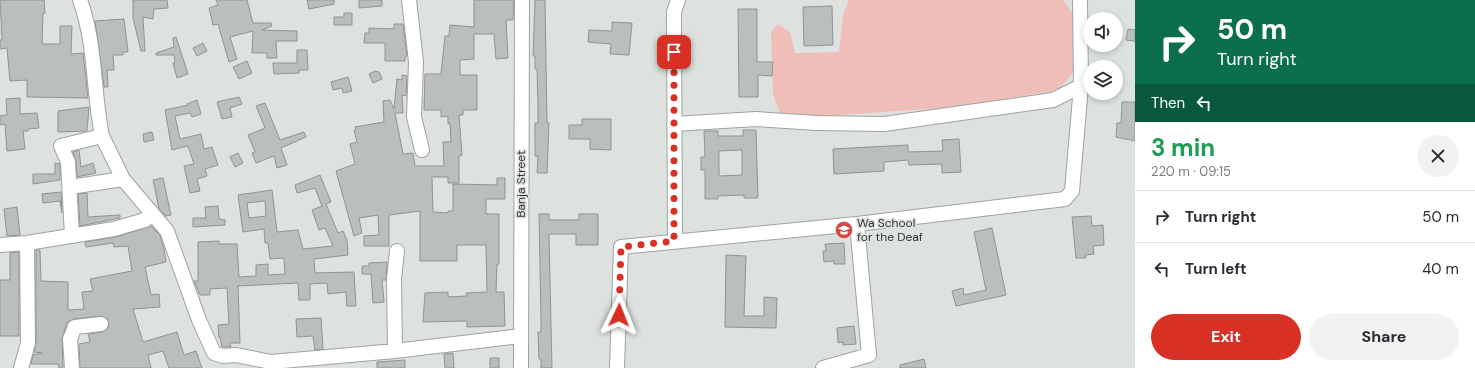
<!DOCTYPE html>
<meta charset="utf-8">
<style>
body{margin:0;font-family:"DM Sans",sans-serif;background:#f2f2f3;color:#2b2b33;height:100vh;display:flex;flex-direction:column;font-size:15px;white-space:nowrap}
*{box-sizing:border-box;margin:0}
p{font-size:13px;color:#7c7c81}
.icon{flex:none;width:22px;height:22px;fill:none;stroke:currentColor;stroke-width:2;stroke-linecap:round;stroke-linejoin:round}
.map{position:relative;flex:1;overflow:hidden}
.panel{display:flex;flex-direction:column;background:#fff;width:340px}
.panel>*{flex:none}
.banner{background:#0b6e4f;color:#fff;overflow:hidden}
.controls{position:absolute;left:1083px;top:12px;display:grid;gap:8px}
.controls a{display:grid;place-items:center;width:40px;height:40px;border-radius:50%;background:#fff;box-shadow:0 2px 6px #0003;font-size:20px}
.pin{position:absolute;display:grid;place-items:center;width:34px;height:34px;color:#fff;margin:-17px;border-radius:8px;box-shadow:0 2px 6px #0006}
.me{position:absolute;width:44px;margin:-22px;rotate:2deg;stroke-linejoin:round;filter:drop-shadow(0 0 3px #0008)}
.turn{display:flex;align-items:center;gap:14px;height:84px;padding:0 16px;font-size:18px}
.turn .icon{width:52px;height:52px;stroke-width:2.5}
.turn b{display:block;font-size:28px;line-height:34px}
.then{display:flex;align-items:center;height:38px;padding:0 16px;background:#0003;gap:8px;font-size:15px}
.round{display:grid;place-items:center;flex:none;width:42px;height:42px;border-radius:21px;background:#f2f2f3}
.headline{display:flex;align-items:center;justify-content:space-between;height:68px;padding:0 16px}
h1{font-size:24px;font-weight:700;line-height:30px;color:#1e9e55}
.primary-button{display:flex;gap:8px;margin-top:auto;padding:8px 16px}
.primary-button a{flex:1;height:46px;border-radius:24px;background:#d93025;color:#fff;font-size:16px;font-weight:700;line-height:46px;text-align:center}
.primary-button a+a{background:#f2f2f3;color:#2b2b33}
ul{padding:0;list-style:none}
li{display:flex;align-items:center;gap:12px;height:52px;padding:0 16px;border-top:1px solid #e1e1e2}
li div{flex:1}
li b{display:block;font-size:15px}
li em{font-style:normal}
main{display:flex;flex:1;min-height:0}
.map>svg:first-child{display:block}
.green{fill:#f0beb9}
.building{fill:#bbbfbc;stroke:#909491;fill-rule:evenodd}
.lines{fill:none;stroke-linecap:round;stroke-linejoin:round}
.minor-casing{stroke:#9fa3a0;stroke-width:16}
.minor{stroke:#fff;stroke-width:14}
.route{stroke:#d93025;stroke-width:7;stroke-dasharray:0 12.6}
.labels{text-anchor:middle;stroke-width:3.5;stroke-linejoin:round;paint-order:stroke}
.street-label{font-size:12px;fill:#303231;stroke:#dee2de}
.poi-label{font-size:12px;fill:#303231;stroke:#dee2de;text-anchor:start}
</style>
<main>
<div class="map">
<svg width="1135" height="368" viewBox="0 0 1135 368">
<rect width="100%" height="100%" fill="#dee2de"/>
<!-- green -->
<path class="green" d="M 849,0 L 1063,0 L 1073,14 L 1073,73 L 1058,90 L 959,107 L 823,116 L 781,116 L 773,94 L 771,32 L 778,24 L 790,32 L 795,53 L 839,52 L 843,15 Z"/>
<!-- building -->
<path class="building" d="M 0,0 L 44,0 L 45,13 L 43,13 L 42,44 L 60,44 L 60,26 L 72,26 L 71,54 L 83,53 L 88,98 L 27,97 L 27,80 L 10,81 L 7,48 L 0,49 L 0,40 L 2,40 Z
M 133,0 L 167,0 L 168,8 L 154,9 L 153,19 L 143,17 L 145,51 L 141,51 L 133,18 Z
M 216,0 L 247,0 L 253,23 L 271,23 L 272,26 L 262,30 L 297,31 L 297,41 L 276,41 L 277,58 L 267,58 L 267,53 L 252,53 L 253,31 L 230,37 L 237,59 L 229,62 L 218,24 L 213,25 L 209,8 L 218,5 Z
M 307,0 L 334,0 L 334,4 L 309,9 Z
M 359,0 L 382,0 L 382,6 L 359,8 Z
M 474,0 L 514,0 L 513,20 L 506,20 L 508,58 L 496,59 L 494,34 L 474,34 L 474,59 L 460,60 L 460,75 L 477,75 L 477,110 L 463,110 L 463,115 L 459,115 L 462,155 L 459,156 L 459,183 L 448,183 L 448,177 L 432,177 L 433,212 L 448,213 L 448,211 L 453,211 L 453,184 L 497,185 L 497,178 L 505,178 L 505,199 L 486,199 L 486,214 L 499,214 L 499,264 L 497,264 L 496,292 L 504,292 L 505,326 L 467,327 L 467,321 L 423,322 L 425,293 L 448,292 L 448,297 L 467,296 L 466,293 L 487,292 L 486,245 L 457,245 L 457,261 L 420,261 L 420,211 L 389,215 L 389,246 L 364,246 L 364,236 L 379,235 L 378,215 L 359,218 L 362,233 L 354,236 L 336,171 L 355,164 L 350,144 L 357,142 L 354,130 L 356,129 L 355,127 L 384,122 L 383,101 L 390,100 L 394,109 L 397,79 L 402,80 L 402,75 L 407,76 L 406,96 L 402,95 L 403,113 L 395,113 L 403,154 L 413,153 L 415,166 L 444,166 L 443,142 L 451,142 L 450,123 L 448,124 L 448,116 L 441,117 L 441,110 L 424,110 L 425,74 L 441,74 L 445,36 L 449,36 L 450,25 L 474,27 Z
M 535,0 L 545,0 L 547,123 L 549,123 L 547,173 L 537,173 L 538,156 L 535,156 L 535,123 L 538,123 L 538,106 L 537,69 L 535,69 L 535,56 L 533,56 Z
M 832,6 L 833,45 L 804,46 L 803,7 Z
M 738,9 L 757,9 L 757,62 L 773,62 L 772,76 L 758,75 L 758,97 L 739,97 Z
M 344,13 L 352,13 L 352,25 L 334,25 L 334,17 L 344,17 Z
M 124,19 L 128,52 L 123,52 L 123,55 L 113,55 L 114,70 L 107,70 L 108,87 L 104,87 L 95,21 Z
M 612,22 L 632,23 L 629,55 L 610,54 L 611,44 L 588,42 L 589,30 L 612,31 Z
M 394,24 L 403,24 L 407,56 L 405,57 L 405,61 L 385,61 L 385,43 L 364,43 L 365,33 L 369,33 L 369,28 L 394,29 Z
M 1128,29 L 1135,30 L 1135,41 L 1126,40 Z
M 176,37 L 188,74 L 177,78 L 173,63 L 175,63 L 174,55 L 156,55 L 156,53 L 174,47 L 173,38 Z
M 203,43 L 207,51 L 197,56 L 193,48 Z
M 297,50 L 307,50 L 308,70 L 299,70 L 299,73 L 274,74 L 273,63 L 297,63 Z
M 247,61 L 252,73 L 239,79 L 233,67 Z
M 375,71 L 379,72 L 382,79 L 373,83 L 369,74 Z
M 348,77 L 352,91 L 343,93 L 342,88 L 333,90 L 331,82 Z
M 239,97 L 242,104 L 230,108 L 232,117 L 222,119 L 217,102 Z
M 20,98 L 20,114 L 37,113 L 39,128 L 28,129 L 28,131 L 23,131 L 25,149 L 7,151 L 5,124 L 0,125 L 0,116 L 7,115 L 6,99 Z
M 197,100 L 201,114 L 192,117 L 190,113 L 175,116 L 180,139 L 201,134 L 204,149 L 212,147 L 218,165 L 205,169 L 207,176 L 197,179 L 200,191 L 190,193 L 184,166 L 194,164 L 188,146 L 172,150 L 165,110 L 188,105 L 187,104 Z
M 1122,102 L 1135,102 L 1135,141 L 1116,137 L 1117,123 L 1121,123 Z
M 265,103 L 280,140 L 304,132 L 306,137 L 281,148 L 287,165 L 277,168 L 274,156 L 256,163 L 252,153 L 255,152 L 248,135 L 265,128 L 256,106 Z
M 89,107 L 87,131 L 58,132 L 58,111 Z
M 582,119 L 611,119 L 611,150 L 590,149 L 590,139 L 569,139 L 569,125 L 582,125 Z
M 743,130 L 756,130 L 758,198 L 744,198 L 744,195 L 718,196 L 718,199 L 705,199 L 705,170 L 701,170 L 701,157 L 705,157 L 704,131 L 718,131 L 718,136 L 743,136 ZM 742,150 L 742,175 L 719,176 L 719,151 Z
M 152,132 L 154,140 L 144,142 L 143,134 Z
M 959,139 L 961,172 L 942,173 L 942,164 L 909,165 L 908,160 L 884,162 L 884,171 L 834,174 L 833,149 L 908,145 L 908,152 L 943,151 L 942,140 Z
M 79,150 L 81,167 L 93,163 L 96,173 L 77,177 L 76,161 L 73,152 Z
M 238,153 L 243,163 L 235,167 L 230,157 Z
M 55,163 L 60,164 L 60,180 L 33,184 L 33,174 L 55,174 Z
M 320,175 L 331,202 L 326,204 L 338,233 L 343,231 L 347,240 L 348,255 L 314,259 L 315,273 L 354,272 L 356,306 L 347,306 L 346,292 L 328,294 L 327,283 L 310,284 L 310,300 L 299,300 L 298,283 L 238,286 L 240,343 L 230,343 L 231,347 L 222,347 L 220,337 L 219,338 L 218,325 L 229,324 L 227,288 L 210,289 L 210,295 L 200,295 L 194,281 L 198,281 L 198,242 L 219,241 L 219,244 L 237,244 L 239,277 L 256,276 L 256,265 L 268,264 L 268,275 L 285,274 L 284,258 L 270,259 L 268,243 L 265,243 L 264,229 L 243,232 L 238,195 L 272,190 L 277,232 L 298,230 L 303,249 L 333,246 L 325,228 L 319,230 L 312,210 L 322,206 L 315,188 L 297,193 L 295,185 ZM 265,201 L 266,216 L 249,218 L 247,203 Z
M 163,178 L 171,215 L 166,216 L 159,209 L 153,180 Z
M 61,192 L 62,213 L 60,201 L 43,203 L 42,194 Z
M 87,193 L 88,217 L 120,215 L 120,218 L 80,226 L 78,194 Z
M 218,206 L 219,219 L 225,220 L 225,225 L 193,227 L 193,218 L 206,218 L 205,207 Z
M 17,207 L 20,235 L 7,236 L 4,209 Z
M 539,214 L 549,214 L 549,220 L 579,220 L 579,214 L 598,214 L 598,245 L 576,245 L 576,234 L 550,234 L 549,236 L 552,368 L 541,368 L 541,359 L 539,359 L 538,332 L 541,332 L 541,319 Z
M 1091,216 L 1092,226 L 1103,225 L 1104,245 L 1093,246 L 1094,254 L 1085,255 L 1086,258 L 1076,258 L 1072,217 Z
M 151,226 L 160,235 L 164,249 L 166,262 L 145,267 L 151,295 L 159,294 L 160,307 L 133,309 L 143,342 L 177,332 L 184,355 L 196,351 L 202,368 L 169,368 L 163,351 L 148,355 L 151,368 L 80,368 L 79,344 L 90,342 L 88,334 L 102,332 L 109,327 L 108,319 L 100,316 L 74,319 L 67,322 L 62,339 L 63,368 L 59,368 L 58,364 L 31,364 L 33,355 L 42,353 L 34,352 L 36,343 L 36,250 L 40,250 L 41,281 L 68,282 L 68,310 L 84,309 L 82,292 L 93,291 L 90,279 L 132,271 L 128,246 L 114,247 L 113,243 L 86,247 L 85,242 L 116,237 Z
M 992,228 L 1006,295 L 956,306 L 952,291 L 963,288 L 964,295 L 986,290 L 974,232 Z
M 844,243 L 845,264 L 834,264 L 834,261 L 824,262 L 823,251 L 826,251 L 825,244 Z
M 19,252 L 19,336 L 0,336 L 0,280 L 10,280 L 10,253 Z
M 726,255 L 746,256 L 744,316 L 764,316 L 764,297 L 777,298 L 776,328 L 725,327 Z
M 387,262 L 386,280 L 382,280 L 384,302 L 373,303 L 371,274 L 362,274 L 362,266 L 369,266 L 369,263 Z
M 321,318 L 323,349 L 315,350 L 313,336 L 297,337 L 296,319 Z
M 854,326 L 856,344 L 843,345 L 843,342 L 838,343 L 837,328 Z
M 453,353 L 454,368 L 445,368 L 444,354 Z
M 490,358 L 499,358 L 499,368 L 490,368 Z
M 924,359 L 926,368 L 900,368 L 900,365 Z
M 405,360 L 405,368 L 377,368 L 377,362 Z"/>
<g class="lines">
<defs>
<path id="minor" d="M 80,0 C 96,44 93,91 102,136
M 409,0 L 416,62 L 414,117 L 422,150
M 674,124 L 756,119 L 817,123 L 884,124 L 1053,100 L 1081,86
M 70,187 L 123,179
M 72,236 L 68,162 L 61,146 L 102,136 L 123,179 L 167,231 L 199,320 L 214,353 L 223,356 L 236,355 L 271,362 L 272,368
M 675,241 L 674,23 L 674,12 L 678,0
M 0,245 L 27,243 L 114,229 L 145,220 L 152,215
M 395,351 L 394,279 L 397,251
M 271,362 L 395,351 L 521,336
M 21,368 L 28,343 L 27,243
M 72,368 L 70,339 L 75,327 L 101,324
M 521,368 L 522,0
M 617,368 L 621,247 L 857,224 L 1065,199 L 1072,191 L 1081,86 L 1080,0
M 823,368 L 869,355 L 857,224"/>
</defs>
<!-- minor casing -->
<use href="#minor" class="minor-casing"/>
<!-- minor -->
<use href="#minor" class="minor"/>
</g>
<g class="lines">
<!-- route -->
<path class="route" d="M 619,315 L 621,247 L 674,241 L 674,52"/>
</g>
<!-- icons -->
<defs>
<symbol id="school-disc" viewBox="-11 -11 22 22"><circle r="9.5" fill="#d64743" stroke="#dee2de"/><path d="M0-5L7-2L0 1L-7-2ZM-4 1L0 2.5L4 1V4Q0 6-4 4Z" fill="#fff"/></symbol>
</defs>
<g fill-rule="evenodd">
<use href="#school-disc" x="834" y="220" width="20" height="20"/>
</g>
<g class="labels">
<!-- street labels -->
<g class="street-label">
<text transform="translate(521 184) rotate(-90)" y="4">Banja Street</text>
</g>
<!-- poi labels -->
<g class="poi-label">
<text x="857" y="227">Wa School<tspan x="857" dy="14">for the Deaf</tspan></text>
</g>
</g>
</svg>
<div class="controls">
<a><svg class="icon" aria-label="sound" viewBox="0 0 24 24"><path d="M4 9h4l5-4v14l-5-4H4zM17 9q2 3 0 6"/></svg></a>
<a><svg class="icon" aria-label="layers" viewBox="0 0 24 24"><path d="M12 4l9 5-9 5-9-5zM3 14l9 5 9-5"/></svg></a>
</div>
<div class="pin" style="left:674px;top:52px;background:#d93025"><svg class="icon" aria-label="arrive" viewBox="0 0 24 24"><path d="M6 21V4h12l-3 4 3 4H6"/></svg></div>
<svg class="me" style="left:619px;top:315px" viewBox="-20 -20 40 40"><path d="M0-17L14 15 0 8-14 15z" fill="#d93025" stroke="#fff" stroke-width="4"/></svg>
</div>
<section class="panel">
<div class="banner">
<div class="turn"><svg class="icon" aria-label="right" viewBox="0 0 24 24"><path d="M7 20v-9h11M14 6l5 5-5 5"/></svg><div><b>50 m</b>Turn right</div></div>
<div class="then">Then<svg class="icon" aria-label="left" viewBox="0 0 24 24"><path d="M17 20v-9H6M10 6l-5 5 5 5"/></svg></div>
</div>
<div class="headline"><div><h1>3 min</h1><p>220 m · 09:15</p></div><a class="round"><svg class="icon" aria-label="close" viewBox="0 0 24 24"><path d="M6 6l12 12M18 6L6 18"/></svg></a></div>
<ul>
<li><svg class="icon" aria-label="right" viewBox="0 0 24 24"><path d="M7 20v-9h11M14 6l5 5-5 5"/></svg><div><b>Turn right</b></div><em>50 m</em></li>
<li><svg class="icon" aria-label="left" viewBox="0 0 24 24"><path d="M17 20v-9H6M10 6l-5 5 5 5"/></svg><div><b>Turn left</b></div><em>40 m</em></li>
</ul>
<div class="primary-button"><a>Exit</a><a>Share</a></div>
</section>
</main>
